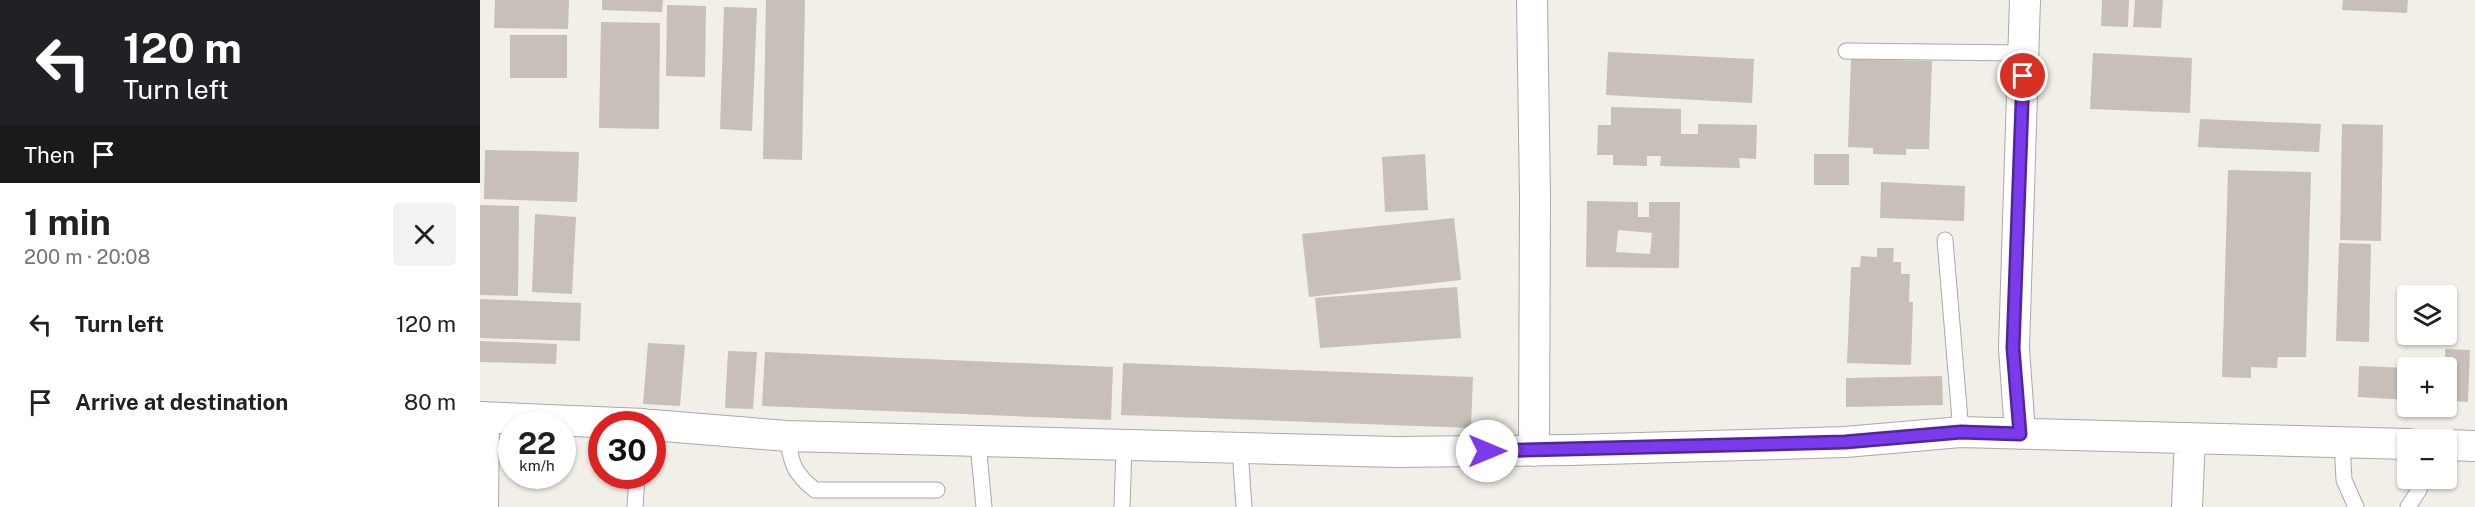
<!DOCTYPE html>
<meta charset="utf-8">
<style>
body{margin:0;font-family:"Public Sans",sans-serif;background:#f2f2f2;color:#202124;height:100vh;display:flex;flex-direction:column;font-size:22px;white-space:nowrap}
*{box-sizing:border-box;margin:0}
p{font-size:20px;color:#757577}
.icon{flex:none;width:33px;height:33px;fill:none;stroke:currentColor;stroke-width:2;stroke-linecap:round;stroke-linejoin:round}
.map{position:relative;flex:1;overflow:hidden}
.sheet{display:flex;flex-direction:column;background:#fff;width:480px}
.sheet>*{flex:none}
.top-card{background:#202124;color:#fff;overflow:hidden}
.tools{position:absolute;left:1917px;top:285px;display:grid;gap:12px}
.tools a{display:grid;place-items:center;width:60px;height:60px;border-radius:6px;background:#fff;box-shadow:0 2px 4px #0004;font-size:30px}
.speed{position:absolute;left:18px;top:411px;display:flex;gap:12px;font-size:30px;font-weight:700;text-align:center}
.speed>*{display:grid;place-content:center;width:78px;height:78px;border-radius:50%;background:#fff;box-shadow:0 2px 4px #0004;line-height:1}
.speed small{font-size:15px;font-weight:400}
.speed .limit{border:9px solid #d22;background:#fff;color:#111}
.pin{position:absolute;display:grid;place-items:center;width:51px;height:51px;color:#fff;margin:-26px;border:3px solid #fff;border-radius:50%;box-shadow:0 2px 6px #0007}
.me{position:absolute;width:66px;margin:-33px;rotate:90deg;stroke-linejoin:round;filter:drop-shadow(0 0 4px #0008)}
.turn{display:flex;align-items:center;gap:21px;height:126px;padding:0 24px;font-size:27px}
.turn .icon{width:78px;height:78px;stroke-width:2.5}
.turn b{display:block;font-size:42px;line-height:51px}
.then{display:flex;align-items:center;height:57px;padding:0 24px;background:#0003;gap:12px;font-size:22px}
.round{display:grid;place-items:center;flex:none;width:63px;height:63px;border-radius:6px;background:#f2f2f2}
.head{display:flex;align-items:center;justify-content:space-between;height:102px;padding:0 24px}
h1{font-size:36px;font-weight:700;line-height:45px}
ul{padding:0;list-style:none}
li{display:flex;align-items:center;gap:18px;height:78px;padding:0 24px}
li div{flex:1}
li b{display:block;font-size:22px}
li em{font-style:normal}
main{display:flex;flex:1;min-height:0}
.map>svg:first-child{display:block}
.building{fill:#c7bfb8;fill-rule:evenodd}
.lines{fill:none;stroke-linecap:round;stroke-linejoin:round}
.service-casing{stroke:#a9a9a9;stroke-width:17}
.minor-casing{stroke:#a9a9a9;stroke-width:32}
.service{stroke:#fff;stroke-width:15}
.minor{stroke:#fff;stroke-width:30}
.route-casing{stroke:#51269a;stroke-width:15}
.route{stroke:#7c3aed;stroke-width:10}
</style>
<main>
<section class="sheet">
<div class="top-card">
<div class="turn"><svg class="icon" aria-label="left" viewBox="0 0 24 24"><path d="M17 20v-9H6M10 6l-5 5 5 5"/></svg><div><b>120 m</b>Turn left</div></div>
<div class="then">Then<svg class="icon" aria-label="arrive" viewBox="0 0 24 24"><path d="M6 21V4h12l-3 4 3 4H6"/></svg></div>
</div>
<div class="head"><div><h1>1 min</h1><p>200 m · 20:08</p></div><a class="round"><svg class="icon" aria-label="close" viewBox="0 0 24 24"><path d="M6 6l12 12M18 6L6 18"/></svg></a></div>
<ul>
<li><svg class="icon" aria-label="left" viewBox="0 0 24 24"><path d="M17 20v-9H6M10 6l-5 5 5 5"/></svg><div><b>Turn left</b></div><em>120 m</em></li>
<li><svg class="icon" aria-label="arrive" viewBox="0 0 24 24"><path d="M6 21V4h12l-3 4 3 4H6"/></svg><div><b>Arrive at destination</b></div><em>80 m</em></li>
</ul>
</section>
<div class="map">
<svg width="1995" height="507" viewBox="0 0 1995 507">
<rect width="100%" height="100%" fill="#f2efe9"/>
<!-- building -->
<path class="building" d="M 15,0 L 89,0 L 88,29 L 14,28 Z
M 122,0 L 183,0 L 182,12 L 122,10 Z
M 286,0 L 325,0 L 322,160 L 283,159 Z
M 1622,0 L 1649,0 L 1648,27 L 1621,26 Z
M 1655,0 L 1683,0 L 1681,28 L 1653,27 Z
M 1863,0 L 1928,0 L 1927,13 L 1862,10 Z
M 187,5 L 226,6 L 225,77 L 186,76 Z
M 244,7 L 277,8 L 272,131 L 240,129 Z
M 121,22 L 180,23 L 179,129 L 119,128 Z
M 30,35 L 87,35 L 87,78 L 30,78 Z
M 1128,52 L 1274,59 L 1272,103 L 1126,95 Z
M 1613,53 L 1712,58 L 1710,113 L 1610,109 Z
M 1371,59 L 1452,61 L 1449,149 L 1426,149 L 1426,155 L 1393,154 L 1393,148 L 1368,147 Z
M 1131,107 L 1201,109 L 1201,134 L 1218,134 L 1218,124 L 1277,125 L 1276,159 L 1259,158 L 1260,168 L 1180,166 L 1181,156 L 1167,156 L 1167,166 L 1133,165 L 1133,155 L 1117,155 L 1118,125 L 1131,125 Z
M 1720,119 L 1841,124 L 1839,152 L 1718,147 Z
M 1862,124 L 1903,125 L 1901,241 L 1860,240 Z
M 5,150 L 99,152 L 97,202 L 4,199 Z
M 945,154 L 948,210 L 905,212 L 902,157 Z
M 1334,154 L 1369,154 L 1369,185 L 1334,185 Z
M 1748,170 L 1831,172 L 1826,357 L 1798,357 L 1797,368 L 1771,367 L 1771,378 L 1742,377 Z
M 1401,182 L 1485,186 L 1484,221 L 1400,218 Z
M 1107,201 L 1158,202 L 1158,217 L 1169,217 L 1169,202 L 1200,202 L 1199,268 L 1106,267 ZM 1138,230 L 1172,233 L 1170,254 L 1136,252 Z
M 0,205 L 39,206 L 38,296 L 0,295 Z
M 55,214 L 96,217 L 92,294 L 52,292 Z
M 974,218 L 981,280 L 829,297 L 822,234 Z
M 1859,243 L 1891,244 L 1889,342 L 1856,341 Z
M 1397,248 L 1414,248 L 1413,262 L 1421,262 L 1421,274 L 1430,274 L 1429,302 L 1433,302 L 1431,365 L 1367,363 L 1371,267 L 1380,267 L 1381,256 L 1397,257 Z
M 977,287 L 981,338 L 840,348 L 835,298 Z
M 0,299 L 101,303 L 100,341 L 0,338 Z
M 0,341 L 77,344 L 76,364 L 0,362 Z
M 168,343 L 205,345 L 200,406 L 163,404 Z
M 1965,349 L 1990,350 L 1988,402 L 1966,401 Z
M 248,351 L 277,352 L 273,409 L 245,408 Z
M 285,352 L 633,367 L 631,420 L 282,406 Z
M 643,363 L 993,377 L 991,428 L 641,415 Z
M 1879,366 L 1928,368 L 1928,400 L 1878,397 Z
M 1462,376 L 1463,405 L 1366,407 L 1366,378 Z"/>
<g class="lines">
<defs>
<path id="service" d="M 1366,51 L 1543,53
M 1465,240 L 1481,432
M 307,436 C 311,462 313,473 335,490 L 457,490
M 1862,442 L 1864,480 L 1876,507
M 498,443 L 504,507
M 760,449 L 764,507
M 155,507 L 157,476
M 642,507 L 644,447
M 1928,507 L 1939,490 L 1942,478"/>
<path id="minor" d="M 1052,0 L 1055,196 L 1054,451
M 0,417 L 164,424
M 172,425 L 307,436 L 915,452 L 1090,450 L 1365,442 L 1481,432 L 1928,444
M 1540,434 L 1534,348 L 1545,0
M 1966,445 L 1995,446
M 3,507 L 4,417
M 1707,507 L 1710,438"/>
</defs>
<!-- service casing -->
<use href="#service" class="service-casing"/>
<!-- minor casing -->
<use href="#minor" class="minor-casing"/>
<!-- service -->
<use href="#service" class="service"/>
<!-- minor -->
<use href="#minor" class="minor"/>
</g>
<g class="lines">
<defs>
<path id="route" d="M 1007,451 L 1365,442 L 1481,432 L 1540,434 L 1533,348 L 1543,76"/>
</defs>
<!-- route casing -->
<use href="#route" class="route-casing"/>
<!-- route -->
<use href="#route" class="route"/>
</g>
</svg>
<div class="tools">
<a><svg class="icon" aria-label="layers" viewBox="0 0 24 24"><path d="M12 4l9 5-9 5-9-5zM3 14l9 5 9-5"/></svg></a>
<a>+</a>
<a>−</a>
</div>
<div class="speed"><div>22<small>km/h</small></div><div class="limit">30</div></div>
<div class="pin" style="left:1543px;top:76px;background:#d93025"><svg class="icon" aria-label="arrive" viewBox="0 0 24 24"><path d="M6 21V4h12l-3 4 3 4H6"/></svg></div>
<svg class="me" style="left:1007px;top:451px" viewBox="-20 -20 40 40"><circle r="19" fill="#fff"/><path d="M0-13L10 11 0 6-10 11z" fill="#7c3aed"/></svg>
</div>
</main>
